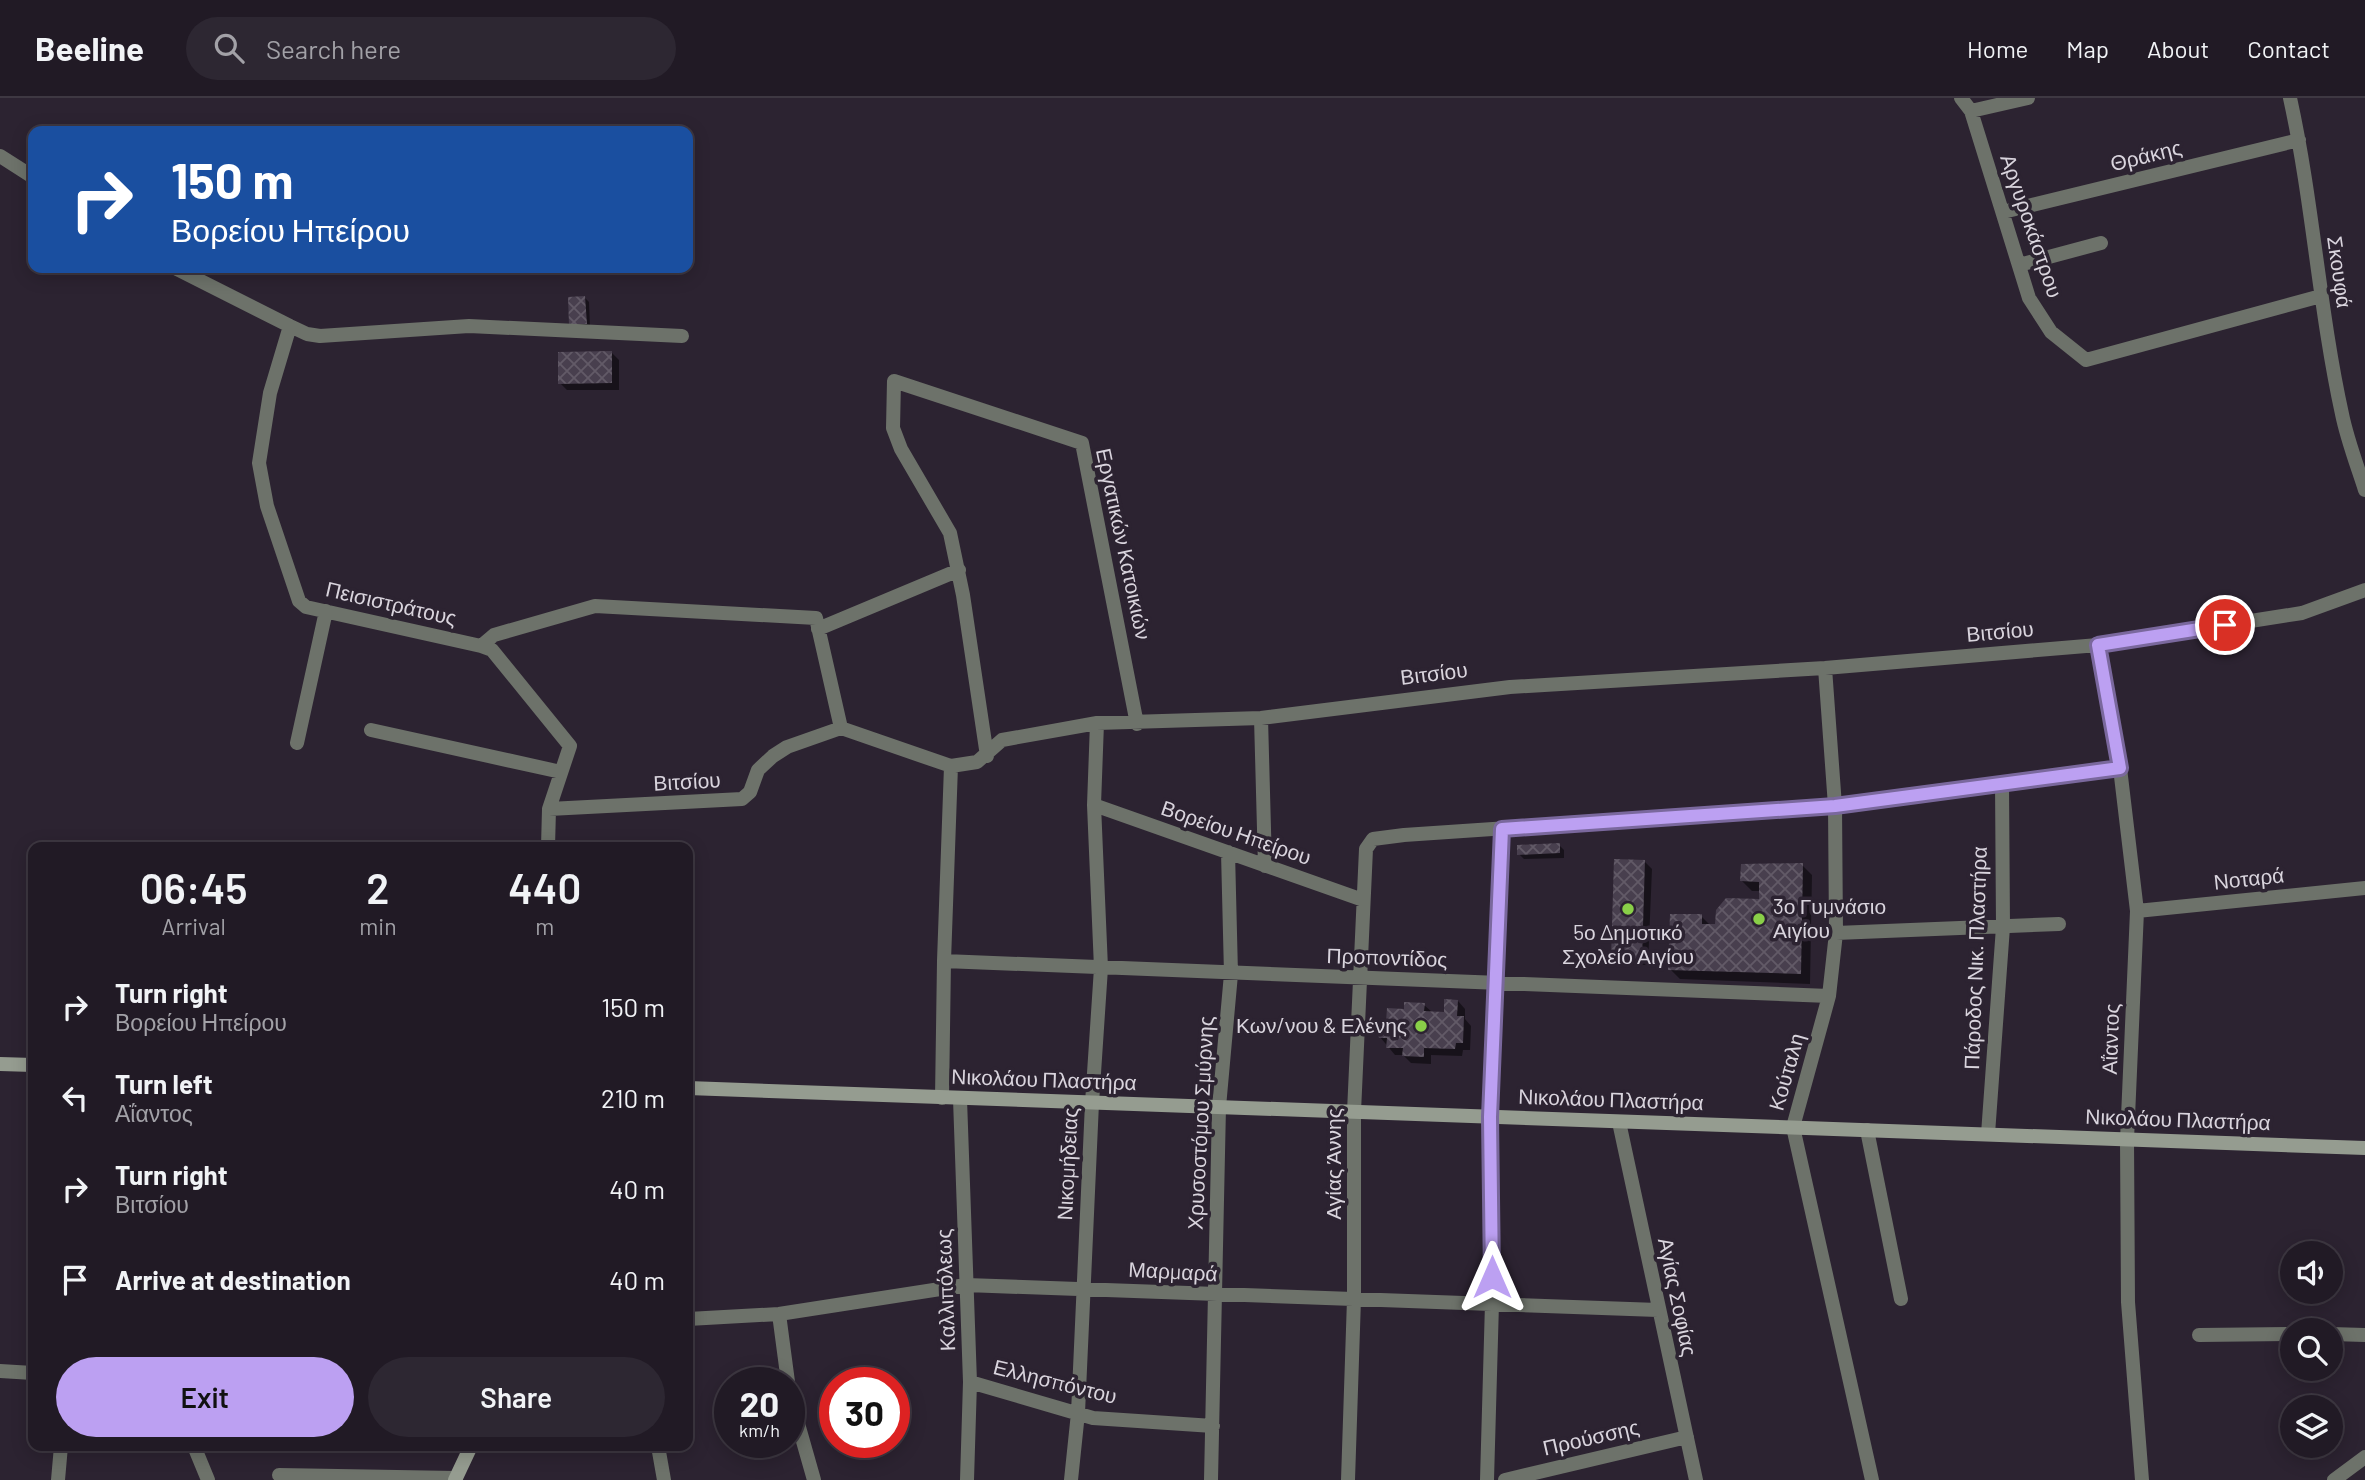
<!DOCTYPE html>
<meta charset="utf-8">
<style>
body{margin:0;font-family:Barlow,sans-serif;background:#2d2732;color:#f1f3f6;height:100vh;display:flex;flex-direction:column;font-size:26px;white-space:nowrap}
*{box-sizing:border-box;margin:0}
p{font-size:23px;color:#a2a1a7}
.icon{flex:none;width:38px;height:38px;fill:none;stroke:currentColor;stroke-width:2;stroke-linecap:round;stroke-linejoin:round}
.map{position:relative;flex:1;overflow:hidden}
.sheet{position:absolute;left:28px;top:744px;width:665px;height:609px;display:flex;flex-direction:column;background:#211a25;border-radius:14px;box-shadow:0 4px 18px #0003,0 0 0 2px #3e3842}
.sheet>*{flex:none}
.guide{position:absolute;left:28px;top:28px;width:665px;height:147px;border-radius:14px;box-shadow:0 4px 18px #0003,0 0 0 2px #3e3842;background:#1a4fa0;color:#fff;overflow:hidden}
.buttons{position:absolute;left:2280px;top:1143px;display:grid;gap:14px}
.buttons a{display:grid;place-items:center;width:63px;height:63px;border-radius:50%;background:#211a25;box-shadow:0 4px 18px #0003,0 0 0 2px #3e3842;font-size:35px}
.speed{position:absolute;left:714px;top:1269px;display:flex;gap:14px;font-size:35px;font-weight:700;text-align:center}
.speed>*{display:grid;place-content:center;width:91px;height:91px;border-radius:50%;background:#211a25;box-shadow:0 4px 18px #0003,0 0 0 2px #3e3842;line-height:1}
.speed small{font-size:18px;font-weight:400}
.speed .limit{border:10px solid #d22;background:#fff;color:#111}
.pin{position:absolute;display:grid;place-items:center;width:60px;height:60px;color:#fff;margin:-30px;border:4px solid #fff;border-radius:50%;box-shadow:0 2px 7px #0007}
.me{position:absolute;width:77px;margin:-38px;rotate:0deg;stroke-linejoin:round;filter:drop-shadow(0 0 5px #0008)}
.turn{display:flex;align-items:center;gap:24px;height:147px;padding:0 28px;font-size:32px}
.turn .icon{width:91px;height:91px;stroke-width:2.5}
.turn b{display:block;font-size:49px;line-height:60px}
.eta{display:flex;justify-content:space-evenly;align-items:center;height:119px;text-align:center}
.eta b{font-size:42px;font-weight:600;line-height:49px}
.cta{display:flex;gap:14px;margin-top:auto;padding:14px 28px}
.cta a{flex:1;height:80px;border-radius:42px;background:#bca0f2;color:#111;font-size:28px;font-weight:600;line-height:80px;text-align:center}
.cta a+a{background:#2d2732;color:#f1f3f6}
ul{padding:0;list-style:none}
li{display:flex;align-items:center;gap:21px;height:91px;padding:0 28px}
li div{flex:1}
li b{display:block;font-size:26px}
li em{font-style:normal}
header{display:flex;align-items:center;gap:42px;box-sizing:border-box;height:98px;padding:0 35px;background:#211a25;border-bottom:2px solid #3e3842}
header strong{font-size:33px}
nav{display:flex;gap:38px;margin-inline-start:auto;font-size:24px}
.search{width:490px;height:63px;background:#2d2732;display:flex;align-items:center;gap:18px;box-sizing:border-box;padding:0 24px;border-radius:38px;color:#a2a1a7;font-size:26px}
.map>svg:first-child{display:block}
.shadow{fill:#0007}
.building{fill:url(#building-cross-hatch)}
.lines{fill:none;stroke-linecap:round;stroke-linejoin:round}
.street{stroke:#6d726a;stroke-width:14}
.secondary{stroke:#959c90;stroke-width:14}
.route-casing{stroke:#7a689d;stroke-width:18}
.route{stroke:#bca0f2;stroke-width:12}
.poi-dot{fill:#89cf48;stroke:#2c2331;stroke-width:2.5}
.labels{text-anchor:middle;stroke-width:7;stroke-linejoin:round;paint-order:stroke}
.street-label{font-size:21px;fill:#d9d4dd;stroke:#2c2331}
.poi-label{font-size:21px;fill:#d9d4dd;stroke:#2c2331;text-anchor:start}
</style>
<header>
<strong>Beeline</strong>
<div class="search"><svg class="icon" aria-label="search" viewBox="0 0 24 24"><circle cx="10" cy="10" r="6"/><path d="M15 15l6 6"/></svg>Search here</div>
<nav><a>Home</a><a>Map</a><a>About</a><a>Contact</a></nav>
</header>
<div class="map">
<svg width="2365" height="1382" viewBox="0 0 2365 1382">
<defs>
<pattern id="building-cross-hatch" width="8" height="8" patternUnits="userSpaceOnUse" patternTransform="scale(1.75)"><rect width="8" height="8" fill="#483f4e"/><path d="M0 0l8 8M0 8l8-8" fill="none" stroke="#625a67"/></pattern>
</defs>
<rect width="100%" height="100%" fill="#2c2331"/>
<!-- shadow -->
<path class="shadow" d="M 585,200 L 589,204 L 590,230 L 576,231 Z
M 612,255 L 619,262 L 619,292 L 567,292 L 560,285 Z
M 1559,747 L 1564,752 L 1564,760 L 1524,761 L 1519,756 Z
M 1644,763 L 1652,771 L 1648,867 L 1620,866 L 1613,859 Z
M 1802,767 L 1812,777 L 1810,886 L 1680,881 L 1670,871 L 1701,818 L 1711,828 L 1717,828 L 1760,803 L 1761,793 L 1752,793 L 1742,783 Z
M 1458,903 L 1465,911 L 1465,921 L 1471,928 L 1470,952 L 1463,952 L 1462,958 L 1431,957 L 1431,966 L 1411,965 L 1403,957 L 1395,957 L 1380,939 L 1388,925 L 1406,913 L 1424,907 L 1432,914 L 1445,916 Z"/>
<!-- building -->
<path class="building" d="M 585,198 L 587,226 L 569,227 L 568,199 Z
M 612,253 L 612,285 L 558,286 L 558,254 Z
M 1560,745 L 1560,755 L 1517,757 L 1517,747 Z
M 1614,761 L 1645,762 L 1642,861 L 1611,860 Z
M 1803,765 L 1801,876 L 1668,872 L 1670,816 L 1702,816 L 1702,826 L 1715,826 L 1716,812 L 1726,800 L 1759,801 L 1759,784 L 1740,783 L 1741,766 Z
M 1444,901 L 1458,902 L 1457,918 L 1464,918 L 1463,945 L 1456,945 L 1455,951 L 1424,950 L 1424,959 L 1402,958 L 1403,950 L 1386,950 L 1387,940 L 1379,940 L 1376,932 L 1378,923 L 1386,924 L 1387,910 L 1404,911 L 1404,904 L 1425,905 L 1424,913 L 1444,914 Z"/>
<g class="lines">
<!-- street -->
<path class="street" d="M 1961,0 L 1971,13 L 2029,200 L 2051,234 L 2086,262 L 2321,198
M 2290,0 C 2313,104 2319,211 2342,316 C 2347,341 2357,367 2365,392
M 1971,13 L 2028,0
M 0,58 L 33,79
M 2003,114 L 2299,42
M 2019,167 L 2101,145
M 175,170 L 290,228 L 307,236 L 320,238 L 469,228 L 682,238
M 290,228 L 270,295 L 259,365 L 267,408 L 299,503 L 306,509 L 481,548 L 492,552 L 570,648 L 549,711 L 548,749
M 818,531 L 959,472
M 2098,547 L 2120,670 L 2137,813 L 2127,1042 L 2128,1204 L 2142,1382
M 481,548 L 494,537 L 595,508 L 816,520 L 841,630
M 1825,570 L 1835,708 L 1836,835 L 1829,898 L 1793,1029 L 1872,1382
M 1261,620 L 1265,768
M 371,632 L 561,674
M 297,645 L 326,513
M 987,658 L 963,497 L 950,435 L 901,351 L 893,330 L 894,283 L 1082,345 L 1137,626
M 1094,707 L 1363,802
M 549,711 L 742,701 L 750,694 L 758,672 L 773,658 L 787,649 L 841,630 L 951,668 L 977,664 L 1002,642 L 1097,625 L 1261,620 L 1510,589 L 1825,570 L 2098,547 L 2302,515 L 2365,492
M 2137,813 L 2365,790
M 1836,835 L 2059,826
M 944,863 L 1829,898
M 942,1000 L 944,863 L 951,668
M 960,1001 L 970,1284 L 967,1382
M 1619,1024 L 1696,1382
M 1867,1032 L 1901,1201
M 1988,1036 L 2003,829 L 2002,685
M 779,1216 L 788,1284
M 688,1221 L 779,1216 L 966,1187 L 1658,1212
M 2331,1236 L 2365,1237
M 2199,1237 L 2292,1236
M 0,1273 L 33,1275
M 970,1284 L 1093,1320 L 1213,1328
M 789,1294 L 814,1382
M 194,1348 L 208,1382
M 658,1348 L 664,1382
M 279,1377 L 456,1380
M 58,1382 L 61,1348
M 1071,1382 L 1078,1315 L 1092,1005 L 1101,870 L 1094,707 L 1097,625
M 1211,1382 L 1219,1009 L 1231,876 L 1228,754
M 1348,1382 L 1354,1201 L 1354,1014 L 1366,751 L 1373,741 L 1404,737 L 1835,708 L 2120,670
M 1487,1382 L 1492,1205 L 1490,1019 L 1502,731
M 1505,1382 L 1687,1339
M 2334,1382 L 2365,1359"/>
<!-- secondary -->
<path class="secondary" d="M 0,966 L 33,967
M 688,990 L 2365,1050
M 455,1382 L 471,1348"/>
</g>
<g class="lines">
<defs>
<path id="route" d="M 1492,1179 L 1490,1019 L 1502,731 L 1835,708 L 2120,670 L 2098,547 L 2225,527"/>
</defs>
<!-- route casing -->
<use href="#route" class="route-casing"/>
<!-- route -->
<use href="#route" class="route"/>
</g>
<!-- markers -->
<g class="poi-dot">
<circle cx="1628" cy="811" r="7"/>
<circle cx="1759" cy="821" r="7"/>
<circle cx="1421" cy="928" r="7"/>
</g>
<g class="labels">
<!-- street labels -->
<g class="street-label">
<text transform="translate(2146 58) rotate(-14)" y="7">Θράκης</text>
<text transform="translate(2031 128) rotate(71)" y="7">Αργυροκάστρου</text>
<text transform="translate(2339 174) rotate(82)" y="7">Σκουφά</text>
<text transform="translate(1123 446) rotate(78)" y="7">Εργατικών Κατοικιών</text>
<text transform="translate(391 506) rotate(13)" y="7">Πεισιστράτους</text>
<text transform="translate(2000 534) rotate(-5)" y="7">Βιτσίου</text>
<text transform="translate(1434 576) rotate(-7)" y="7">Βιτσίου</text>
<text transform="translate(687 684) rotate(-3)" y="7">Βιτσίου</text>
<text transform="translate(1236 735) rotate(19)" y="7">Βορείου Ηπείρου</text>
<text transform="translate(2249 781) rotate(-6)" y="7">Νοταρά</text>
<text transform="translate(1387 860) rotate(2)" y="7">Προποντίδος</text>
<text transform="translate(1976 860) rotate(-88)" y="7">Πάροδος Νικ. Πλαστήρα</text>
<text transform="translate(2111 941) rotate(-88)" y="7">Αΐαντος</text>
<text transform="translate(1787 974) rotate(-74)" y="7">Κούταλη</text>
<text transform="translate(1044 982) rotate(2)" y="7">Νικολάου Πλαστήρα</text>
<text transform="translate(1611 1002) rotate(2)" y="7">Νικολάου Πλαστήρα</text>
<text transform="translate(2178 1022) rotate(2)" y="7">Νικολάου Πλαστήρα</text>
<text transform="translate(1201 1025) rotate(-87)" y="7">Χρυσοστόμου Σμύρνης</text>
<text transform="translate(1068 1066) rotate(-87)" y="7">Νικομήδειας</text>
<text transform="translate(1334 1066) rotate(-90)" y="7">Αγίας Άννης</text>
<text transform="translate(1173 1174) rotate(3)" y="7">Μαρμαρά</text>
<text transform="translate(946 1192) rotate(-92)" y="7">Καλλιπόλεως</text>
<text transform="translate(1677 1199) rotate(78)" y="7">Αγίας Σοφίας</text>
<text transform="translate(1055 1284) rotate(14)" y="7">Ελλησπόντου</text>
<text transform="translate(1591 1340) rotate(-13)" y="7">Προύσσης</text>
</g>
<!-- poi labels -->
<g class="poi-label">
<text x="1773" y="816">3ο Γυμνάσιο<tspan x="1773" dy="24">Αιγίου</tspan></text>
<text x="1628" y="842" text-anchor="middle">5ο Δημοτικό<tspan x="1628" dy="24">Σχολείο Αιγίου</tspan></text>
<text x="1407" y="935" text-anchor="end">Κων/νου &amp; Ελένης</text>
</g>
</g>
</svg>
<div class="buttons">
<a><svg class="icon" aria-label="sound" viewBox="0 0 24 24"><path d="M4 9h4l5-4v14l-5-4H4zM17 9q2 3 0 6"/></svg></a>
<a><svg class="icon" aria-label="search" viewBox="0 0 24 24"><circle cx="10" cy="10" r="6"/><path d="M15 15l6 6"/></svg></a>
<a><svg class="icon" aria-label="layers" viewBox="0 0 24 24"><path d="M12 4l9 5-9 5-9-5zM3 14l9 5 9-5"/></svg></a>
</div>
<div class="speed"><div>20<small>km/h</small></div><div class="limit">30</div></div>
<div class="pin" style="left:2225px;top:527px;background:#d93025"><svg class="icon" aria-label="arrive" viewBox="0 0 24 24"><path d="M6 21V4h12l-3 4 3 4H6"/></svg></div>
<svg class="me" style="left:1492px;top:1179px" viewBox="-20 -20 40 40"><path d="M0-17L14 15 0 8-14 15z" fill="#bca0f2" stroke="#fff" stroke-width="4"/></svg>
<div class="guide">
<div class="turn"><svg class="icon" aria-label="right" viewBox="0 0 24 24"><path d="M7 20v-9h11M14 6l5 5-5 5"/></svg><div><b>150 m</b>Βορείου Ηπείρου</div></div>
</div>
<section class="sheet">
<div class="eta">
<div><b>06:45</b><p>Arrival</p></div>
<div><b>2</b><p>min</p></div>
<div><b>440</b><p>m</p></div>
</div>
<ul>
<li><svg class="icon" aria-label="right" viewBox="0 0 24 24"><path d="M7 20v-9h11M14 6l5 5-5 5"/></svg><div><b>Turn right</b><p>Βορείου Ηπείρου</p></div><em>150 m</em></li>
<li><svg class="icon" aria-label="left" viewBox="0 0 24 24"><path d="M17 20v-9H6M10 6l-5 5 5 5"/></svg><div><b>Turn left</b><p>Αΐαντος</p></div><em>210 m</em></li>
<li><svg class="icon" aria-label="right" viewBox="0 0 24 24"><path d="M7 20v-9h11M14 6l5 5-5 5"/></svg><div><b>Turn right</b><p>Βιτσίου</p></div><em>40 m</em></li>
<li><svg class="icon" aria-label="arrive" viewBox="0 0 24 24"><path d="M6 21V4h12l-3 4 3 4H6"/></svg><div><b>Arrive at destination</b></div><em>40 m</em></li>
</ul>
<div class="cta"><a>Exit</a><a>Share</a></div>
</section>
</div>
